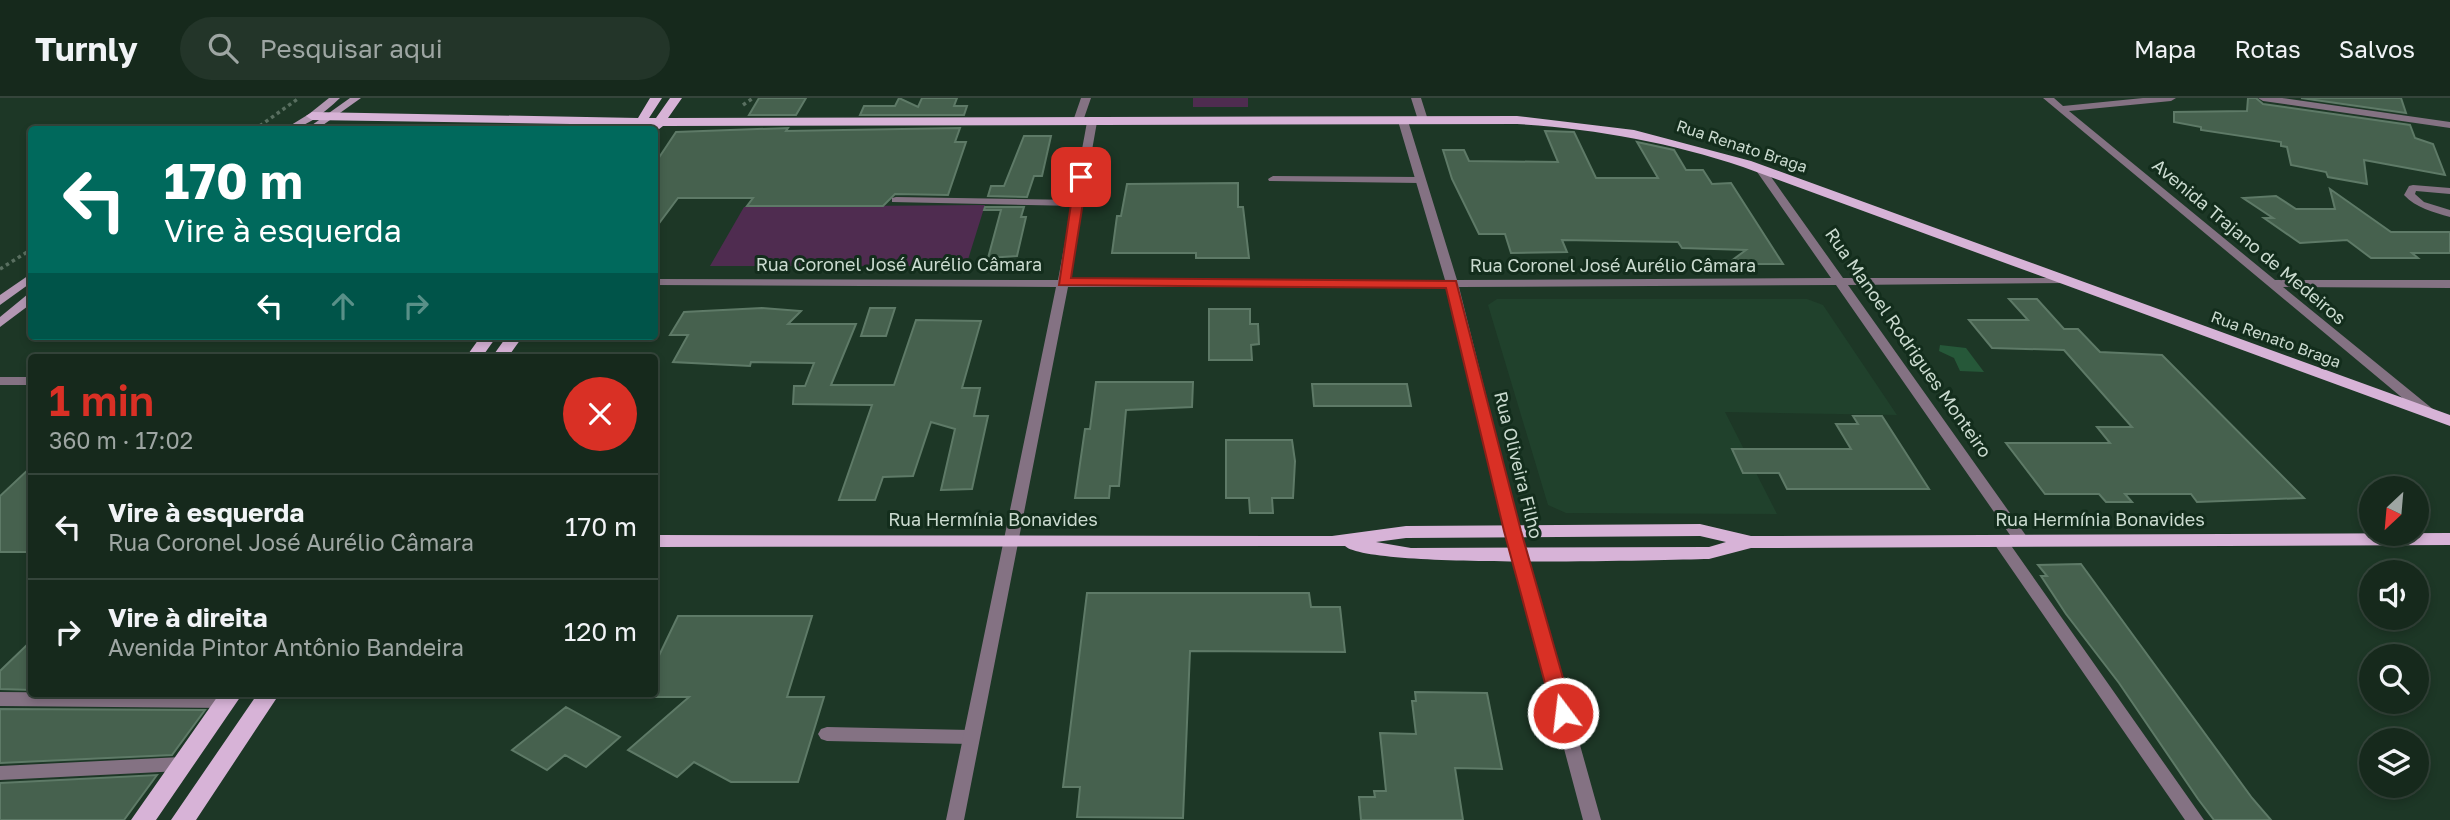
<!DOCTYPE html>
<html lang="pt">
<meta charset="utf-8">
<style>
body{margin:0;font-family:"Golos Text",sans-serif;background:#233529;color:#f1f3f6;height:100vh;display:flex;flex-direction:column;font-size:26px;white-space:nowrap}
*{box-sizing:border-box;margin:0}
p{font-size:23px;color:#9ea6a3}
.icon{flex:none;width:38px;height:38px;fill:none;stroke:currentColor;stroke-width:2;stroke-linecap:round;stroke-linejoin:round}
.map{position:relative;flex:1;overflow:hidden}
.details{position:absolute;left:28px;top:256px;width:630px;height:343px;display:flex;flex-direction:column;background:#16291c;border-radius:7px;box-shadow:0 4px 10px #0003,0 0 0 2px #35453b}
.details>*{flex:none}
.hud{position:absolute;left:28px;top:28px;width:630px;height:214px;border-radius:7px;box-shadow:0 4px 10px #0003,0 0 0 2px #35453b;background:#00695c;color:#fff;overflow:hidden}
.needle{width:46px;rotate:206deg}
.tools{position:absolute;left:2359px;top:378px;display:grid;gap:14px}
.tools a{display:grid;place-items:center;width:70px;height:70px;border-radius:50%;background:#16291c;box-shadow:0 4px 10px #0003,0 0 0 2px #35453b;font-size:35px}
.pin{position:absolute;display:grid;place-items:center;width:60px;height:60px;color:#fff;margin:-30px;border-radius:14px;box-shadow:0 4px 10px #0006}
.me{position:absolute;width:77px;margin:-38px;rotate:345deg;stroke-linejoin:round;filter:drop-shadow(0 0 5px #0008)}
.turn{display:flex;align-items:center;gap:24px;height:147px;padding:0 21px;font-size:32px}
.turn .icon{width:91px;height:91px;stroke-width:2.5}
.turn b{display:block;font-size:49px;line-height:60px}
.lanes{display:flex;align-items:center;height:66px;padding:0 21px;background:#0003;justify-content:center;gap:35px;direction:ltr}
.lanes .off{opacity:.35}
.round{display:grid;place-items:center;flex:none;width:74px;height:74px;border-radius:37px;background:#233529}
.head{display:flex;align-items:center;justify-content:space-between;height:119px;padding:0 21px}
h1{font-size:42px;font-weight:600;line-height:52px;color:#d93025}
ul{padding:0;list-style:none}
li{display:flex;align-items:center;gap:21px;height:105px;padding:0 21px;border-top:2px solid #35453b}
li div{flex:1}
li b{display:block;font-size:26px}
li em{font-style:normal}
header{display:flex;align-items:center;gap:42px;box-sizing:border-box;height:98px;padding:0 35px;background:#16291c;border-bottom:2px solid #35453b}
header strong{font-size:33px}
nav{display:flex;gap:38px;margin-inline-start:auto;font-size:24px}
.search{width:490px;height:63px;background:#233529;display:flex;align-items:center;gap:18px;box-sizing:border-box;padding:0 24px;border-radius:38px;color:#9ea6a3;font-size:26px}
.map>svg:first-child{display:block}
.built{fill:#20412c}
.green{fill:#4f2c50}
.water{fill:#265839}
.building{fill:#46614e;stroke:#5e7a67;stroke-width:2}
.lines{fill:none;stroke-linecap:round;stroke-linejoin:round}
.path{stroke:#596f60;stroke-width:3.5;stroke-dasharray:3.5 3.5;stroke-linecap:butt}
.lane{fill:#847283;fill-rule:evenodd}
.street{fill:#847283;fill-rule:evenodd}
.secondary{fill:#b397b3;fill-rule:evenodd}
.primary{fill:#d7b3d7;fill-rule:evenodd}
.route{fill:#d93025;stroke:#8d1f18;stroke-width:2}
.labels{text-anchor:middle;stroke-width:6;stroke-linejoin:round;paint-order:stroke}
.far-street-label{font-size:16px;fill:#cbdbd0;stroke:#132d1c}
.street-label{font-size:18px;fill:#cbdbd0;stroke:#132d1c}
</style>
<header>
<strong>Turnly</strong>
<div class="search"><svg class="icon" aria-label="search" viewBox="0 0 24 24"><circle cx="10" cy="10" r="6"/><path d="M15 15l6 6"/></svg>Pesquisar aqui</div>
<nav><a>Mapa</a><a>Rotas</a><a>Salvos</a></nav>
</header>
<div class="map">
<svg width="2450" height="722" viewBox="0 0 2450 722">
<rect width="100%" height="100%" fill="#1d3726"/>
<!-- built -->
<path class="built" d="M 1497,201 L 1807,201 L 1823,207 L 1897,317 L 1725,314 L 1777,416 L 1566,415 L 1548,407 L 1488,207 Z"/>
<!-- green -->
<path class="green" d="M 1193,0 L 1248,0 L 1248,9 L 1193,9 Z
M 985,107 L 966,168 L 710,168 L 744,109 Z"/>
<!-- water -->
<path class="water" d="M 1940,247 L 1966,250 L 1984,274 L 1960,273 L 1954,260 L 1939,253 Z"/>
<!-- building -->
<path class="building" d="M 759,0 L 806,0 L 796,17 L 749,17 Z
M 899,0 L 918,9 L 922,0 L 957,0 L 954,8 L 967,8 L 964,17 L 860,17 L 864,8 L 895,8 Z
M 2248,0 L 2256,0 L 2263,6 L 2410,27 L 2415,40 L 2433,46 L 2445,77 L 2364,62 L 2367,86 L 2328,79 L 2326,74 L 2291,67 L 2287,49 L 2281,48 L 2281,44 L 2201,32 L 2201,29 L 2174,24 L 2174,14 L 2247,13 Z
M 2301,0 L 2401,0 L 2406,15 Z
M 788,30 L 786,33 L 960,30 L 955,44 L 966,44 L 948,97 L 895,96 L 883,108 L 747,108 L 753,100 L 678,100 L 654,132 L 654,67 L 676,34 Z
M 1545,33 L 1574,34 L 1596,80 L 1658,80 L 1637,44 L 1674,52 L 1686,72 L 1703,72 L 1712,86 L 1731,85 L 1783,166 L 1727,166 L 1746,152 L 1682,150 L 1678,144 L 1562,142 L 1567,154 L 1511,155 L 1505,136 L 1479,136 L 1452,81 L 1443,52 L 1464,52 L 1469,63 L 1558,64 Z
M 1024,38 L 1051,38 L 1042,78 L 1034,78 L 1027,99 L 988,98 L 991,88 L 1004,88 Z
M 1238,85 L 1238,109 L 1243,109 L 1249,160 L 1196,160 L 1196,155 L 1112,155 L 1117,118 L 1121,118 L 1127,86 Z
M 2330,91 L 2391,134 L 2450,134 L 2450,155 L 2412,155 L 2418,160 L 2371,160 L 2347,142 L 2300,145 L 2264,120 L 2273,120 L 2243,100 L 2276,98 L 2296,111 L 2335,111 Z
M 985,109 L 1024,109 L 1021,119 L 1026,119 L 1017,158 L 988,160 L 1001,112 L 984,112 Z
M 2009,201 L 2037,201 L 2064,231 L 2078,231 L 2100,254 L 2162,257 L 2304,400 L 2197,404 L 2191,396 L 2125,396 L 2132,404 L 2106,404 L 2099,396 L 2045,396 L 2006,345 L 2110,345 L 2097,329 L 2132,329 L 2064,252 L 1992,250 L 1969,222 L 2028,222 Z
M 762,210 L 801,213 L 788,226 L 856,226 L 831,287 L 894,287 L 916,222 L 981,223 L 962,290 L 980,290 L 974,318 L 988,318 L 972,391 L 941,392 L 955,331 L 931,324 L 913,378 L 883,379 L 875,402 L 839,402 L 872,307 L 793,306 L 794,288 L 805,288 L 814,265 L 751,264 L 750,268 L 673,264 L 688,237 L 670,237 L 684,214 Z
M 870,210 L 895,210 L 886,238 L 861,238 Z
M 1209,211 L 1250,211 L 1250,226 L 1258,226 L 1259,246 L 1251,247 L 1252,262 L 1209,262 Z
M 1096,284 L 1193,284 L 1192,309 L 1126,312 L 1119,388 L 1110,388 L 1109,400 L 1075,400 L 1085,331 L 1090,331 Z
M 1312,286 L 1407,286 L 1411,308 L 1314,308 Z
M 1853,318 L 1882,318 L 1929,391 L 1787,391 L 1779,375 L 1743,375 L 1732,351 L 1851,351 L 1836,326 L 1858,326 Z
M 1226,342 L 1292,342 L 1295,363 L 1293,400 L 1272,400 L 1273,415 L 1250,415 L 1249,400 L 1226,400 Z
M 32,368 L 32,454 L 0,454 L 0,398 Z
M 2081,466 L 2252,700 L 2271,722 L 2214,722 L 2198,701 L 2119,585 L 2066,516 L 2041,478 L 2047,478 L 2038,467 Z
M 1087,495 L 1309,495 L 1311,509 L 1340,509 L 1345,554 L 1190,553 L 1183,720 L 1077,719 L 1080,689 L 1063,689 Z
M 678,518 L 812,518 L 787,599 L 824,599 L 798,684 L 731,684 L 694,664 L 677,679 L 628,652 L 689,599 L 654,599 L 654,568 Z
M 32,542 L 32,592 L 0,591 L 0,573 Z
M 1415,594 L 1487,595 L 1502,671 L 1455,670 L 1463,722 L 1361,722 L 1359,699 L 1375,699 L 1374,693 L 1386,693 L 1380,635 L 1416,636 L 1412,603 L 1416,603 Z
M 566,609 L 620,639 L 586,669 L 565,657 L 547,672 L 512,652 Z
M 0,611 L 205,612 L 172,657 L 0,665 Z
M 157,677 L 124,722 L 0,722 L 0,685 Z"/>
<g class="lines">
<!-- path -->
<path class="path" d="M 743,7 L 753,0
M 254,32 L 299,0
M 0,171 L 32,151"/>
<!-- lane -->
<path class="lane" d="M 1273,78 L 1419,79 L 1424,82 L 1419,85 L 1269,83 L 1268,81 Z
M 896,99 L 1076,102 L 1081,105 L 1076,108 L 892,104 L 892,100 Z
M 0,279 L 32,279 L 32,287 L 0,287 Z
M 0,594 L 226,596 L 232,598 L 235,603 L 232,608 L 226,610 L 0,608 Z
M 827,629 L 970,632 L 976,634 L 979,639 L 976,644 L 970,646 L 827,643 L 821,641 L 818,636 L 821,631 Z
M 181,659 L 187,661 L 190,666 L 187,671 L 181,673 L 0,682 L 0,668 Z"/>
<!-- street -->
<path class="street" d="M 1081,0 L 1091,0 L 1083,23 L 1078,26 L 1073,23 Z
M 1411,0 L 1421,0 L 1428,22 L 1426,24 L 1418,22 Z
M 2043,0 L 2054,0 L 2063,8 L 2143,0 L 2176,0 L 2171,3 L 2069,13 L 2275,182 L 2450,182 L 2450,190 L 2283,189 L 2434,312 L 2436,315 L 2434,318 L 2424,318 Z
M 2258,0 L 2282,0 L 2450,24 L 2450,30 L 2263,3 Z
M 1403,20 L 1408,23 L 1457,182 L 1831,180 L 1755,71 L 1760,68 L 1764,69 L 1843,180 L 2071,180 L 2073,182 L 2067,185 L 1848,187 L 2027,439 L 2030,443 L 2027,447 L 2017,447 L 1836,187 L 1459,189 L 1520,433 L 1601,722 L 1583,722 L 1506,433 L 1447,189 L 1068,189 L 964,722 L 946,722 L 1056,189 L 654,187 L 654,181 L 1058,182 L 1087,24 L 1092,21 L 1097,24 L 1069,182 L 1445,182 L 1398,23 Z
M 2413,87 L 2450,90 L 2450,96 L 2416,93 L 2415,96 L 2424,104 L 2450,112 L 2450,119 C 2433,114 2416,110 2404,97 L 2409,88 Z
M 2000,438 L 2005,439 L 2204,722 L 2185,722 L 1995,447 L 1992,443 Z"/>
<!-- secondary -->
<path class="secondary" d="M 329,0 L 340,0 C 324,15 304,32 283,32 L 309,16 Z
M 350,0 L 361,0 L 316,32 L 305,32 Z
M 32,175 L 32,184 L 0,207 L 0,197 Z
M 28,196 L 32,196 L 32,205 L 0,229 L 0,219 Z"/>
<!-- primary -->
<path class="primary" d="M 650,0 L 662,0 L 649,20 L 656,20 L 670,0 L 682,0 L 668,20 L 1517,18 L 1634,32 L 1751,63 L 2450,317 L 2450,328 L 1743,69 C 1669,44 1595,31 1517,26 L 663,28 L 654,35 L 654,32 L 648,32 L 651,27 L 645,27 L 642,32 L 630,32 L 633,27 L 312,22 L 306,18 L 312,14 L 638,20 Z
M 481,238 L 497,238 L 482,259 L 466,259 Z
M 507,238 L 523,238 L 508,259 L 492,259 Z
M 1700,426 L 1751,438 L 2450,435 L 2450,447 L 1751,450 L 1709,461 C 1658,462 1369,471 1345,448 L 654,449 L 654,437 L 1332,438 L 1406,428 ZM 1700,438 L 1726,444 L 1709,449 L 1411,450 L 1376,444 L 1406,440 Z
M 220,595 L 243,595 L 156,722 L 131,722 Z
M 258,595 L 280,595 L 196,722 L 171,722 Z"/>
</g>
<!-- route -->
<path class="route" d="M 1081,76 L 1087,79 L 1071,180 L 1456,183 L 1521,433 L 1573,615 L 1570,621 L 1556,621 L 1553,615 L 1504,433 L 1446,190 L 1059,187 L 1075,79 Z"/>
<g class="labels">
<!-- far-street labels -->
<g class="far-street-label">
<text transform="translate(1742 48) rotate(18)" y="6">Rua Renato Braga</text>
<text transform="translate(2276 241) rotate(20)" y="6">Rua Renato Braga</text>
</g>
<!-- street labels -->
<g class="street-label">
<text transform="translate(2249 144) rotate(40)" y="6">Avenida Trajano de Medeiros</text>
<text x="899" y="173">Rua Coronel José Aurélio Câmara</text>
<text x="1613" y="174">Rua Coronel José Aurélio Câmara</text>
<text transform="translate(1908 245) rotate(55)" y="6">Rua Manoel Rodrigues Monteiro</text>
<text transform="translate(1518 367) rotate(76)" y="6">Rua Oliveira Filho</text>
<text x="993" y="428">Rua Hermínia Bonavides</text>
<text x="2100" y="428">Rua Hermínia Bonavides</text>
</g>
</g>
</svg>
<div class="tools">
<a><svg class="needle" viewBox="-14 -14 28 28"><path d="M0-13l5 13h-10z" fill="#e53935"/><path d="M0 13l5-13h-10z" fill="#9ea6a3"/></svg></a>
<a><svg class="icon" aria-label="sound" viewBox="0 0 24 24"><path d="M4 9h4l5-4v14l-5-4H4zM17 9q2 3 0 6"/></svg></a>
<a><svg class="icon" aria-label="search" viewBox="0 0 24 24"><circle cx="10" cy="10" r="6"/><path d="M15 15l6 6"/></svg></a>
<a><svg class="icon" aria-label="layers" viewBox="0 0 24 24"><path d="M12 4l9 5-9 5-9-5zM3 14l9 5 9-5"/></svg></a>
</div>
<div class="pin" style="left:1081px;top:79px;background:#d93025"><svg class="icon" aria-label="arrive" viewBox="0 0 24 24"><path d="M6 21V4h12l-3 4 3 4H6"/></svg></div>
<svg class="me" style="left:1563px;top:615px" viewBox="-20 -20 40 40"><circle r="17" fill="#d93025" stroke="#fff" stroke-width="3"/><path d="M0-11L8 9 0 5-8 9z" fill="#fff"/></svg>
<div class="hud">
<div class="turn"><svg class="icon" aria-label="left" viewBox="0 0 24 24"><path d="M17 20v-9H6M10 6l-5 5 5 5"/></svg><div><b>170 m</b>Vire à esquerda</div></div>
<div class="lanes"><svg class="icon" aria-label="left" viewBox="0 0 24 24"><path d="M17 20v-9H6M10 6l-5 5 5 5"/></svg><svg class="icon off" aria-label="ahead" viewBox="0 0 24 24"><path d="M12 20V5M6 11l6-6 6 6"/></svg><svg class="icon off" aria-label="right" viewBox="0 0 24 24"><path d="M7 20v-9h11M14 6l5 5-5 5"/></svg></div>
</div>
<section class="details">
<div class="head"><div><h1>1 min</h1><p>360 m · 17:02</p></div><a class="round" style="background:#d93025;color:#fff"><svg class="icon" aria-label="close" viewBox="0 0 24 24"><path d="M6 6l12 12M18 6L6 18"/></svg></a></div>
<ul>
<li><svg class="icon" aria-label="left" viewBox="0 0 24 24"><path d="M17 20v-9H6M10 6l-5 5 5 5"/></svg><div><b>Vire à esquerda</b><p>Rua Coronel José Aurélio Câmara</p></div><em>170 m</em></li>
<li><svg class="icon" aria-label="right" viewBox="0 0 24 24"><path d="M7 20v-9h11M14 6l5 5-5 5"/></svg><div><b>Vire à direita</b><p>Avenida Pintor Antônio Bandeira</p></div><em>120 m</em></li>
</ul>
</section>
</div>
